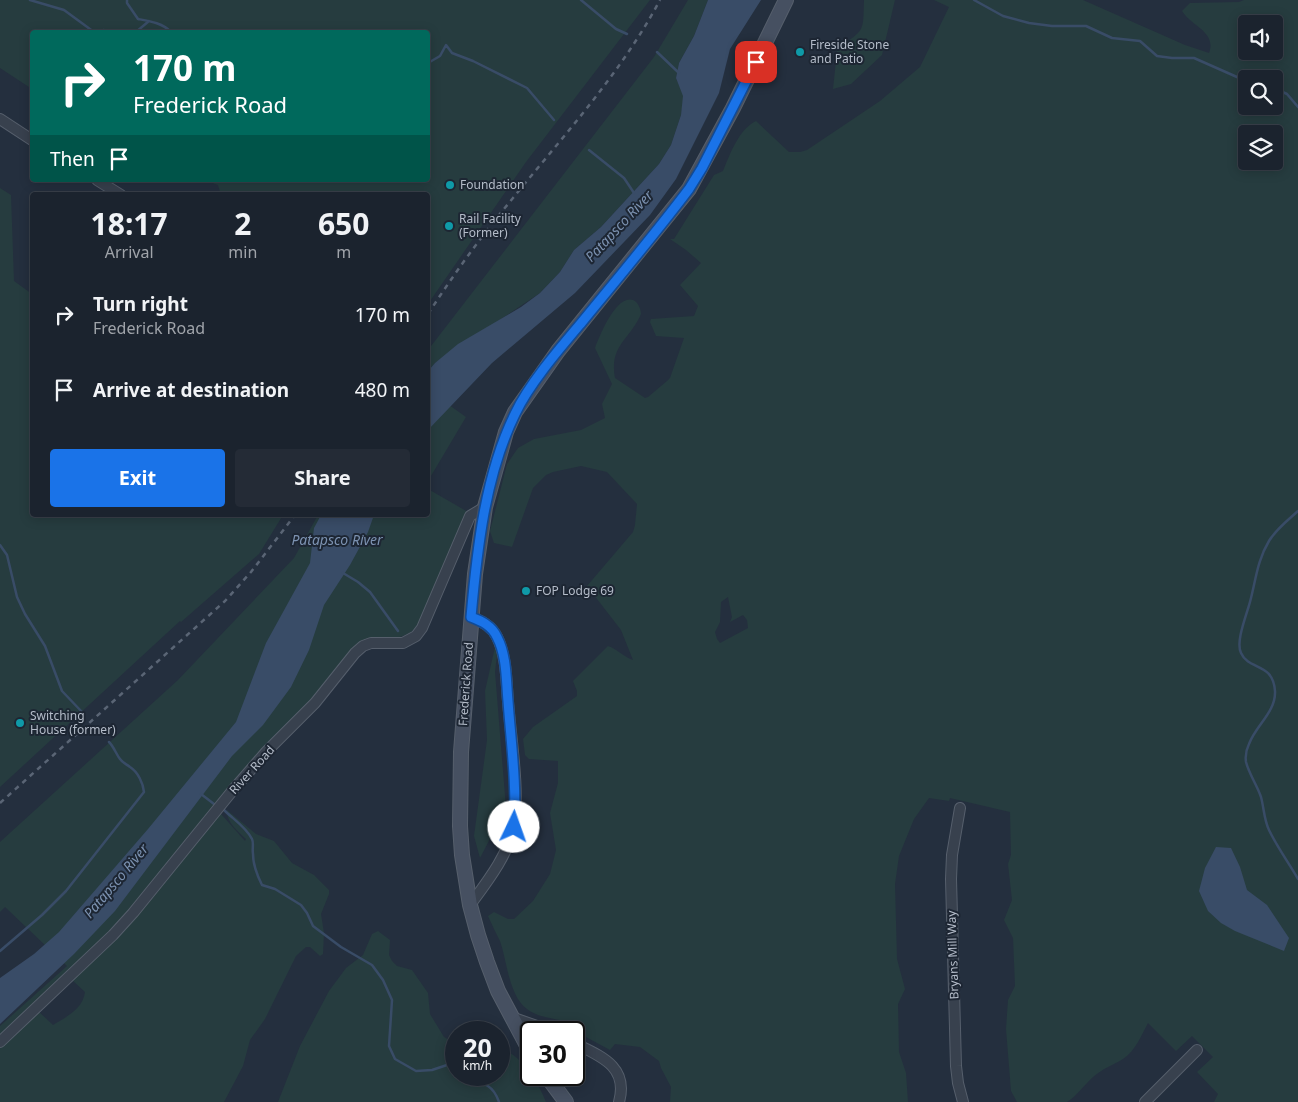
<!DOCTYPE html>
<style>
body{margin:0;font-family:"Noto Sans",sans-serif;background:#242b36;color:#f1f3f6;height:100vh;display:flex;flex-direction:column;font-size:19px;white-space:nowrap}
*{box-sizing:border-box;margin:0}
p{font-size:16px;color:#a0a4aa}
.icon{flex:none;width:28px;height:28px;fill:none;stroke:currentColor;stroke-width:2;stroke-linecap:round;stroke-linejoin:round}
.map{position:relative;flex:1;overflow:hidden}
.panel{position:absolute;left:30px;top:192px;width:400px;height:325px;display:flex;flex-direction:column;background:#1b232e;border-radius:5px;box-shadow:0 2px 12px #0003,0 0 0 1px #39404a}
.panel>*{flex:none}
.guide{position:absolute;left:30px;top:30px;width:400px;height:152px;border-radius:5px;box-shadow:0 2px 12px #0003,0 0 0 1px #39404a;background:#00695c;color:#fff;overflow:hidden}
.controls{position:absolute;left:1238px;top:15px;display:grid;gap:10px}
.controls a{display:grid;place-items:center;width:45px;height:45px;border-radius:5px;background:#1b232e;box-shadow:0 2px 12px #0003,0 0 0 1px #39404a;font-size:25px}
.speed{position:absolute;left:445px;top:1021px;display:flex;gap:10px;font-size:25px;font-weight:700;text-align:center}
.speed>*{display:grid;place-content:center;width:65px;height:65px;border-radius:50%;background:#1b232e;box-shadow:0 2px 12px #0003,0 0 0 1px #39404a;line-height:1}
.speed small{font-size:12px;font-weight:400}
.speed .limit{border:2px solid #111;border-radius:8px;background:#fff;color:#111}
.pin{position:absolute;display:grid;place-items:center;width:42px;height:42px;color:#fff;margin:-21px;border-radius:10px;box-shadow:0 2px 8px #0006}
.me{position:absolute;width:55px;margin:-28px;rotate:3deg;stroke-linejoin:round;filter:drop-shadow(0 0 4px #0008)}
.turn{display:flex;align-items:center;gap:18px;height:105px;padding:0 20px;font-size:22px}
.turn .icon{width:65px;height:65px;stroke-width:2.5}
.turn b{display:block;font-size:35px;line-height:42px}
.then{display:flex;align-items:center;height:48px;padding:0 20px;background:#0003;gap:10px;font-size:19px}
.eta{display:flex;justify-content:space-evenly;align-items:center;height:85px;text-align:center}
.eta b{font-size:30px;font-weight:700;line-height:35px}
.button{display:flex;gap:10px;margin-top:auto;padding:10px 20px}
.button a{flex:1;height:58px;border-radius:5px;background:#1a73e8;color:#fff;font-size:20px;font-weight:700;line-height:58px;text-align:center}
.button a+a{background:#242b36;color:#f1f3f6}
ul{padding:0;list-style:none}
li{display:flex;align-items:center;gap:15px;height:75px;padding:0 20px}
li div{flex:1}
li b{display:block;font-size:19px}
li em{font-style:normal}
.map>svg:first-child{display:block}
.green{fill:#263c3f;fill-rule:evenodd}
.water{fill:#394c67}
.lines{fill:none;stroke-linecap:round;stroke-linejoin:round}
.stream{stroke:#394c67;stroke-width:2.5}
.street-casing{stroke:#565f6c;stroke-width:12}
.secondary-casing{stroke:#565f6c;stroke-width:16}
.street{stroke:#38414e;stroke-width:10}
.secondary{stroke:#465061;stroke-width:14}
.rail{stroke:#5a6575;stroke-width:2.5;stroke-dasharray:5 5;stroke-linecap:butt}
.route-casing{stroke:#114b97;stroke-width:12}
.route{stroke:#1a73e8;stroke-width:9}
.culture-dot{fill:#0f9aa8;stroke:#1d2633;stroke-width:2}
.labels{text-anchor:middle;stroke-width:4;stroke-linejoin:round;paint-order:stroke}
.poi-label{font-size:12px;fill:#b4bcc9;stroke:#1d2633;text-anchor:start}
.street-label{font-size:12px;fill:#b4bcc9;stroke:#1d2633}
.water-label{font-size:14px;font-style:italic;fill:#7c92b1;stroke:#1d2633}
</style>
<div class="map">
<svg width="1298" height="1102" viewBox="0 0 1298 1102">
<rect width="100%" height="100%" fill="#242f3e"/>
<!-- green -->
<path class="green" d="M 0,0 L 650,0 L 526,162 L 428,304 L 428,195 L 221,195 L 218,185 L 204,180 L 428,180 L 428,32 L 32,32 L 32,89 L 0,68 Z
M 688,0 L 708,0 L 694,36 L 679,63 L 676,78 L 684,96 L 681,115 L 671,145 L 659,164 L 601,227 L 574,250 L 560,272 L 540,293 L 435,363 L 428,371 L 428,350 L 654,57 Z
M 864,0 L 895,0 L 882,55 L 851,84 L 833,89 L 837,51 L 838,48 C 865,29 863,33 864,0 Z
M 934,0 L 1083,0 L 1185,45 L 1209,53 C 1217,32 1191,26 1182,11 L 1190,3 L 1239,2 L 1244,0 L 1298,0 L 1298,1102 L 1214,1102 L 1218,1094 L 1197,1072 L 1213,1057 L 1192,1036 L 1176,1051 L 1148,1023 C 1141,1036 1136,1050 1123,1059 C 1113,1065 1102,1069 1093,1077 C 1084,1085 1077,1096 1067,1102 L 1017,1102 L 1011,1091 L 1006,1029 L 1008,1000 L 1015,986 L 1013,938 L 1004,920 L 1012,900 L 1008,864 L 1011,855 L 1010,812 L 950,798 L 949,801 L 929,798 L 914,819 L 899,856 L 895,884 L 897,959 L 905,989 L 898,1004 L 899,1052 L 906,1073 L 908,1102 L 670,1102 L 671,1087 L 661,1068 L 659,1061 L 640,1047 L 615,1044 L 610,1050 L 560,1023 L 561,1021 L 560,1020 C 549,1018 536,1016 527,1009 C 509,996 507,961 500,941 C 496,933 492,925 488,916 L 494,912 L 508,919 L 514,919 L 533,901 L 550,874 L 556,850 L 550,813 L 558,783 L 558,761 L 529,759 L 525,755 L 523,739 L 533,727 L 577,696 L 577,691 L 573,681 L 608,646 C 617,649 624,657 633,660 L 621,630 L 587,586 L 633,532 L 635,525 L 637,504 L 607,472 L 581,466 L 553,472 L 546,475 L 533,488 L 512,547 L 494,543 L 490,531 L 507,464 L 518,448 L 534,439 L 581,430 L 605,418 L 602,404 L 612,384 L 595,348 C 599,337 616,294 633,300 C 638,302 641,309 641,314 C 630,340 609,345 615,378 L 645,398 L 648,397 L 667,381 L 670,378 L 684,338 L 656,336 L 650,322 L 651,319 L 694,316 L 698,306 L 680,285 L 701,263 L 686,250 L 670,239 L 674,239 L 714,175 L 723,171 C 730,154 739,129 756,121 L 789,152 L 800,152 L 807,150 L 880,101 L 920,67 L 949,7 ZM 1246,24 L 1274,24 L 1274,51 L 1246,51 ZM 1246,79 L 1274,79 L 1274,106 L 1246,106 ZM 1246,134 L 1274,134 L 1274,161 L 1246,161 ZM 728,597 L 732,617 L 730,622 L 743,615 L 747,620 L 748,628 L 720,643 L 717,639 L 715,632 L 720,622 L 721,602 Z
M 0,188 L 11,195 L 14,281 L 32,294 L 32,515 L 283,515 L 259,554 L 181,622 L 180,621 L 0,787 Z
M 428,390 L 466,417 L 428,481 Z
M 428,489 L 468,512 L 419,625 C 405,640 390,639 370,639 L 214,806 L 245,841 L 246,839 C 238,831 226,822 227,810 L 256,834 L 274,841 L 292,863 L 314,875 L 329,890 L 329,894 L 321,914 L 324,933 L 323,954 L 320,956 L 310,947 L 306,947 L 296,956 L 265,1019 L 250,1040 L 243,1066 L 224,1102 L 0,1102 L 0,1026 L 67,966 L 5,907 L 0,912 L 0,842 L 178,680 L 294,558 L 318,515 L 428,515 ZM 71,979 L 85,992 C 83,1009 66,1017 53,1025 L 37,1010 Z
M 495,647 L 497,655 L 495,672 L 506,808 L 480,858 L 474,836 L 487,740 L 485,691 Z
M 378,931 L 390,940 L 389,955 L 392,961 L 397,966 L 412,970 L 428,993 L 430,1014 L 444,1037 L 456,1044 L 456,1075 L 499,1075 L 499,1056 L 505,1050 C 523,1058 539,1084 546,1102 L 278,1102 L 300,1046 L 329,991 L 346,968 L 363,955 L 372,934 Z"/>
<!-- water -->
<path class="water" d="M 708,0 L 761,0 L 730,49 L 719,93 L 676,179 L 650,215 L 575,293 L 492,363 L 428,430 L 428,371 L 435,363 L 458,344 L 521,307 L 540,293 L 560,272 L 574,250 L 601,227 L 659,164 L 671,145 L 681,115 L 683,96 L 676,78 L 679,63 L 694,36 Z
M 321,515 L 374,515 L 368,532 L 350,565 L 324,605 L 309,650 L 291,687 L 263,725 L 232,756 L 115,911 L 74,954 L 0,1024 L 0,978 L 34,954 L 59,932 L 148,829 L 236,722 L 266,643 L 310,563 L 314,528 Z
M 1216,847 L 1231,848 L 1240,867 L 1247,890 L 1267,905 L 1289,938 L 1284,951 L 1235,931 L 1221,923 L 1208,911 L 1199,891 L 1205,868 Z"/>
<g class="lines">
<!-- stream -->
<path class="stream" d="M 30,0 L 64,10 L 94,32
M 127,0 L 127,3 L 138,19 C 149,21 163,23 171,32
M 581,0 L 616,29 L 627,34
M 974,0 L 1003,16 L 1029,23 L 1052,26 L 1086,26 L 1112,38 L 1140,41 L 1157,56 L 1172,58 L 1194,58 L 1246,81
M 95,32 L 104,30 L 108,32
M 136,32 L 149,21
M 657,52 L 679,73
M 428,63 L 440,56 L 446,45 L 452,53 L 473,61 L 527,88 L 554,120
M 1274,88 L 1287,94 L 1298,107
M 589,150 L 624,178 L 634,193
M 1298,511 C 1288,520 1276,529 1269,541 C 1258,559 1256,578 1251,598 C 1248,612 1235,641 1241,653 C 1249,671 1273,662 1275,691 C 1276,712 1256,725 1249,744 C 1246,750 1245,755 1246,762 C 1249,774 1257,785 1261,797 C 1264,808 1264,820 1269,830 C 1277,847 1289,863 1298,879
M 0,545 L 7,555 L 17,597 L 25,614 L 45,646 L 62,691 L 82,712
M 343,573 L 358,582 L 370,592 L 398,631
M 201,794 L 214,804
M 224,810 C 233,819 246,827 252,839 C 254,843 252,849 253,854 C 253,865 257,875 262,885 L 275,889 L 301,905 L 307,913 L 313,926 L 341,947 L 372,965 L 383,980 L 392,1000 L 389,1046 L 395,1059 L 416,1071 L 432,1070 L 447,1065 L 454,1066 L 456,1071
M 0,951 L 42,915 L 66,891 L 144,792 C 143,783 138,772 130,767 C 126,764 123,763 120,759 C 116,754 114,747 109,742
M 459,1075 C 468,1088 489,1073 499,1102"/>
<defs>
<path id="street" d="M 0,119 L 32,140
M 97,180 L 121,195
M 960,808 L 952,855 L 951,879 L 956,1066 L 958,1083 L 963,1102
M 470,905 C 487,882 509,854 514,825 C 519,791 512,746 509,712 C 506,688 508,659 497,637 C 492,626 482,621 471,617
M 511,1017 L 554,1032
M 0,1042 L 113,935 L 133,913 L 233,790 L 266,752 L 315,703 L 355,653 L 363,646 L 371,643 L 403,643 L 416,636 L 422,628 L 470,516 L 485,507
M 574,1043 C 600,1056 629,1066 619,1102
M 1145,1102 L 1197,1050"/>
<path id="secondary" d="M 531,1053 L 498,991 L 487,962 L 478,935 L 470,905 L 462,855 L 460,826 L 461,752 L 475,574 L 485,507 L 506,432 L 515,412 L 558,351 L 689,189 L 733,108 L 786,0
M 546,1075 L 566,1102"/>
</defs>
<!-- street casing -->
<use href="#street" class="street-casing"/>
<!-- secondary casing -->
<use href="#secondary" class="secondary-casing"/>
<!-- street -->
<use href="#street" class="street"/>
<!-- secondary -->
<use href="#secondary" class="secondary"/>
<!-- rail -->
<path class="rail" d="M 428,314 C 454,274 482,235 513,198 C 565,134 621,73 660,0
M 0,803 L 225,601 L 251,572 L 295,515"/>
</g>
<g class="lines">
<defs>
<path id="route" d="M 514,827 C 517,785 511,743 508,701 C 506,680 507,656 497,637 C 492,626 482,621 471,617 C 477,550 485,475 515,414 C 529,384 560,348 582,322 C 618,278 655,234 689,189 L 702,168 L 756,62"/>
</defs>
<!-- route casing -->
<use href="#route" class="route-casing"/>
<!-- route -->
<use href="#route" class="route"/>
</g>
<!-- markers -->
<g class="culture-dot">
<circle cx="800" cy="52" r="5"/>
<circle cx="450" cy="185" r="5"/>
<circle cx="449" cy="226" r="5"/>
<circle cx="526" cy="591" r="5"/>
<circle cx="20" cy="723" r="5"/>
</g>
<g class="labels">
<!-- poi labels -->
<g class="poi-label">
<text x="810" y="49">Fireside Stone<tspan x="810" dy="14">and Patio</tspan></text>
<text x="460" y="189">Foundation</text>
<text x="459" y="223">Rail Facility<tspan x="459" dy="14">(Former)</tspan></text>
<text x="536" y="595">FOP Lodge 69</text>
<text x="30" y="720">Switching<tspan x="30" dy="14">House (former)</tspan></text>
</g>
<!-- street labels -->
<g class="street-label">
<text transform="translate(466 684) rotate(-86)" y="4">Frederick Road</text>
<text transform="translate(252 770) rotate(-48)" y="4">River Road</text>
<text transform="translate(953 955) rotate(-92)" y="4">Bryans Mill Way</text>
</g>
<!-- water labels -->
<g class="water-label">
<text transform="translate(619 226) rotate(-47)" y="5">Patapsco River</text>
<text x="337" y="545">Patapsco River</text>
<text transform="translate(116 881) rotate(-50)" y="5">Patapsco River</text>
</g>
</g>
</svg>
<div class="controls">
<a><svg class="icon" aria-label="sound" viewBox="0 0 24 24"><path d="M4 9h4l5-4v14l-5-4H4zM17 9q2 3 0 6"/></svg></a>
<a><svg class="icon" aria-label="search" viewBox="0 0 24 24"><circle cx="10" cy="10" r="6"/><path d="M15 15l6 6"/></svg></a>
<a><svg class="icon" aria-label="layers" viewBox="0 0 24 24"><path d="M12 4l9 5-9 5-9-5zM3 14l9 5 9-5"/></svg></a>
</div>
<div class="speed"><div>20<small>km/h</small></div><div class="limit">30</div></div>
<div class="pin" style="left:756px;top:62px;background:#d93025"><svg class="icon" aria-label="arrive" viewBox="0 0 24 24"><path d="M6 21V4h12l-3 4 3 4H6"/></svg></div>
<svg class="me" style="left:514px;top:827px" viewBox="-20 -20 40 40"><circle r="19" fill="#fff"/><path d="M0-13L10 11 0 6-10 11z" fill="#1a73e8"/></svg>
<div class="guide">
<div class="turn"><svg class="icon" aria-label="right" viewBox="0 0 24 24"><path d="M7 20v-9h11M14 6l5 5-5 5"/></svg><div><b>170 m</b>Frederick Road</div></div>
<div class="then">Then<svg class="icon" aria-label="arrive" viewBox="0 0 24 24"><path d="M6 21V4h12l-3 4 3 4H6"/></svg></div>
</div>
<section class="panel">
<div class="eta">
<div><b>18:17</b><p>Arrival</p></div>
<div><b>2</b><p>min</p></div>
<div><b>650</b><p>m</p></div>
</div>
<ul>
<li><svg class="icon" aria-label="right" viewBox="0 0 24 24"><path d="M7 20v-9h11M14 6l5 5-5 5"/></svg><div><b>Turn right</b><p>Frederick Road</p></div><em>170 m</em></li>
<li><svg class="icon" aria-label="arrive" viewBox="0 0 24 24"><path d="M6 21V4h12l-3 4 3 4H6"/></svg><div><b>Arrive at destination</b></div><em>480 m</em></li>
</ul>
<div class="button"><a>Exit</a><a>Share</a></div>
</section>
</div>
